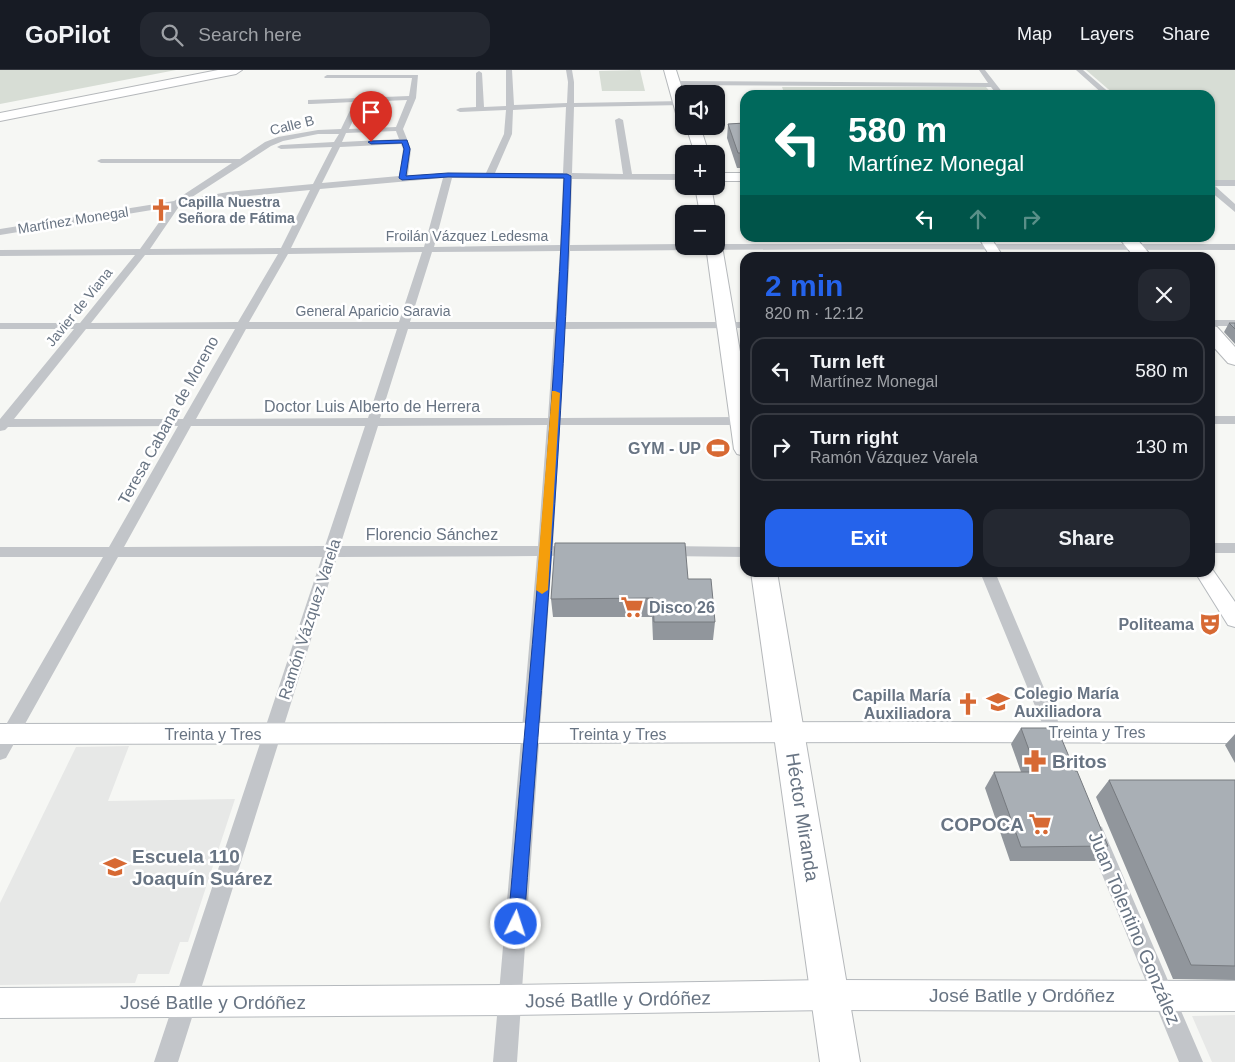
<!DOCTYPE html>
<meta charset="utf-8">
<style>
body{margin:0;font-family:Arial,sans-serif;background:#242831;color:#f1f3f6;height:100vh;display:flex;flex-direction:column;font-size:19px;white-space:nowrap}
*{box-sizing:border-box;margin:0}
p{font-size:16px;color:#9ea1a6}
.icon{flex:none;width:28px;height:28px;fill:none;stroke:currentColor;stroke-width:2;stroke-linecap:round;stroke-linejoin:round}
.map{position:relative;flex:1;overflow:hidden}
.sheet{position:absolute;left:740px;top:182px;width:475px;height:325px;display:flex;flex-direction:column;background:#171b24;border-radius:15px;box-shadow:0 1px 4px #0004}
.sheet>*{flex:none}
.banner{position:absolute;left:740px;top:20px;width:475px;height:152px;border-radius:15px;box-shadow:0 1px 4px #0004;background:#00695c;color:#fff;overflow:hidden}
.fabs{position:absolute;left:675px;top:15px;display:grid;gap:10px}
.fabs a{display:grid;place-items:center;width:50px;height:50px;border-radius:10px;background:#171b24;box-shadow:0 1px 4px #0004;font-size:25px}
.pin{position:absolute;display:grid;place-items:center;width:42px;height:42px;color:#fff;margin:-51px -21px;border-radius:50% 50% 50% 0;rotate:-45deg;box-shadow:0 0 5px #0007}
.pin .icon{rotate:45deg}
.me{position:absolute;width:55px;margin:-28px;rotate:4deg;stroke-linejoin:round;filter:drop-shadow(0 0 4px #0008)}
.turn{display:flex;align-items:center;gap:18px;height:105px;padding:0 25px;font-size:22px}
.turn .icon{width:65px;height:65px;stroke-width:2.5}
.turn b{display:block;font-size:35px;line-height:42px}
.lanes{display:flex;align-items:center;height:48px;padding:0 25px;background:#0003;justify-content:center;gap:25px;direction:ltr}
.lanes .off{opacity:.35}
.round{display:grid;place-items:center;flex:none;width:52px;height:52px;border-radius:15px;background:#242831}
.summary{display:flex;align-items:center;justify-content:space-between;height:85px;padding:0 25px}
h1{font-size:30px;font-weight:700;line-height:38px;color:#2563eb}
.action{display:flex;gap:10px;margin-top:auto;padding:10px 25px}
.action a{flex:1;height:58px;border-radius:15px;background:#2563eb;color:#fff;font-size:20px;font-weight:700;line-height:58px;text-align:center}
.action a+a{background:#242831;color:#f1f3f6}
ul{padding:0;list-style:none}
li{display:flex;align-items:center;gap:15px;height:68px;margin:0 10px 8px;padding:0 15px;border:2px solid #363941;border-radius:15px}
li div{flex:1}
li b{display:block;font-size:19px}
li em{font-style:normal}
header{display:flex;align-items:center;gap:30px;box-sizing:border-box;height:70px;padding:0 25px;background:#171b24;border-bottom:1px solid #363941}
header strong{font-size:24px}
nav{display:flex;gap:28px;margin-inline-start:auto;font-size:18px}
.search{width:350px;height:45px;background:#242831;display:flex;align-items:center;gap:12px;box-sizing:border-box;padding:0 18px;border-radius:15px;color:#9ea1a6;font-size:19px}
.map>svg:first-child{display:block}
.built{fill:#e7e8e7}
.green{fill:#d7ddd5}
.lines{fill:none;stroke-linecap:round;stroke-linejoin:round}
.secondary-casing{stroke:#b5b9bd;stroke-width:2}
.highway-casing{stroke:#b5b8bb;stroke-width:2}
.street{fill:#c2c5c9;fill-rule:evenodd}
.secondary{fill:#fff;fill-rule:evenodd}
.highway{fill:#fff;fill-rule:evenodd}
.wall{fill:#91969c}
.building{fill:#a9afb5;stroke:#767a7f}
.route{fill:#2563eb;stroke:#184099}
.slow{fill:#f59e0b}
.labels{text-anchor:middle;stroke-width:5;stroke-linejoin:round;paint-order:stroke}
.far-street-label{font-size:14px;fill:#687483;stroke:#fff}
.far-poi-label{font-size:14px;font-weight:bold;fill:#687483;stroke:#fff;text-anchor:start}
.street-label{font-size:16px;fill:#687483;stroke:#fff}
.poi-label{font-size:16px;font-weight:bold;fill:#687483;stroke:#fff;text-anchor:end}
.near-poi-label{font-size:19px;font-weight:bold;fill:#687483;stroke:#fff;text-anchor:start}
.near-street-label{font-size:19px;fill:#687483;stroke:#fff}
</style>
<header>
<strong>GoPilot</strong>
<div class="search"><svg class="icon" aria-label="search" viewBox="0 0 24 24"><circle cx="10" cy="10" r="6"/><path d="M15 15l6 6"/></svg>Search here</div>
<nav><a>Map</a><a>Layers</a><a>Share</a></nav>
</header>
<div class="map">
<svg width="1235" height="992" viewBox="0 0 1235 992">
<rect width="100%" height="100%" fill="#f6f7f4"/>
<!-- built -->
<path class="built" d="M 129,676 L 108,731 L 235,729 L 188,872 L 180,872 L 169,904 L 138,904 L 135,913 L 0,915 L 0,833 L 76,677 Z
M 1235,945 L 1235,992 L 1212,992 L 1192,946 Z"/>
<!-- green -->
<path class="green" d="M 0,0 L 176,0 L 0,34 Z
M 640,0 L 645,21 L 602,21 L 599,1 Z
M 1086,0 L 1235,0 L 1235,112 L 1213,112 L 1210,109 L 1210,25 L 1115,25 Z
M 782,17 L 986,17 L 993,25 L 785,25 Z"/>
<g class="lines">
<defs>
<path id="secondary" d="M 979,168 L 991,168 L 1004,188 L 991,188 Z
M 1210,496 L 1235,532 L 1235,557 L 1228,555 L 1195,502 L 1210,502 Z
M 926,652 L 1235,653 L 1235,673 L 926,672 L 0,674 L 0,654 Z
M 830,910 L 1235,911 L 1235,941 L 830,940 L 510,945 L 0,948 L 0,918 L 510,915 Z"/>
<path id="highway" d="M 218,0 L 242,0 L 236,4 L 0,51 L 0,43 Z
M 664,0 L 676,0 L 684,25 L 684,51 L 677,47 Z
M 686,56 L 700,56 L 709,84 L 695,84 Z
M 716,103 L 745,103 L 745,111 L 716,111 Z
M 695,116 L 711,116 L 716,144 L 700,144 Z
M 1119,168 L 1136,168 L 1153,188 L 1135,188 Z
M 716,171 L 722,176 L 745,311 L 745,386 L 737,384 L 734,379 L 706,176 L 716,176 Z
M 1210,255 L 1217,257 L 1235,277 L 1235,295 L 1228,293 L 1210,273 Z
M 751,502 L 777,502 L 860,992 L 820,992 Z"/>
</defs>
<!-- secondary casing -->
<use href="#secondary" class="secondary-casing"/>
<!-- highway casing -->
<use href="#highway" class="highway-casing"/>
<!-- street -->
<path class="street" d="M 506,0 L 512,0 L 514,35 L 567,33 L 568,12 L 566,0 L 572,0 L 574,12 L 574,33 L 684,31 L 684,35 L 574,37 L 572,103 L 623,104 L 615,50 L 619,48 L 623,50 L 632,104 L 684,104 L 684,110 L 572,109 L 570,175 L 684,174 L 684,176 L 716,176 L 716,174 L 1235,174 L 1235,180 L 850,179 L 570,181 L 566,252 L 745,252 L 745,258 L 565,259 L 560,348 L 745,347 L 745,355 L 560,355 L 553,476 L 558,477 L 560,481 L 558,485 L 552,486 L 517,992 L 493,992 L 537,486 L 337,487 L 178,992 L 154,992 L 322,487 L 118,487 L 6,688 L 0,690 L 0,665 L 103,487 L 0,487 L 0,477 L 109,477 L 178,356 L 8,357 L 5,360 L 0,361 L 0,349 L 74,259 L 0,259 L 0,253 L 80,253 L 135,185 L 0,186 L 0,180 L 140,179 L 170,137 L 0,165 L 0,159 L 174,131 L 232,93 L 101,93 L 97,91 L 101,89 L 240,89 L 265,72 L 278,67 L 318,60 L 341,59 L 354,32 L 311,34 L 308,34 L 308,30 L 409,26 L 412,8 L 325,8 L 324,7 L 327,5 L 418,5 L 416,28 L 403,59 L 411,79 L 408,105 L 486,103 L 504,64 L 506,40 L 460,42 L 456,40 L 460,38 L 476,37 L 476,3 L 479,1 L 482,3 L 484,37 L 506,36 ZM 407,30 L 396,57 L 349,59 L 362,32 ZM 566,37 L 563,103 L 495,103 L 512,64 L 513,40 ZM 396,61 L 399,69 L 342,72 L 346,63 ZM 318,64 L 339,64 L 334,72 L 281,75 L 277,77 L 281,79 L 332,77 L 313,114 L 228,122 L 189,129 L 271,76 L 283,71 ZM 401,74 L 403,79 L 399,106 L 322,113 L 340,77 ZM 443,108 L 424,177 L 291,178 L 320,119 ZM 452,108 L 563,109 L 560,175 L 434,177 ZM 310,120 L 281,178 L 150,179 L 180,135 L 228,128 ZM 560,181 L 555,252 L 410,252 L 432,182 ZM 422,182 L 399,252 L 249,252 L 288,184 ZM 278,184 L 238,252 L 91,253 L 145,185 ZM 86,259 L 235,259 L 183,349 L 14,349 ZM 246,259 L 397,259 L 368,348 L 196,349 ZM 408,259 L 554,259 L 548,348 L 380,348 ZM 547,355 L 538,476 L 340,476 L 378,356 ZM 191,356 L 365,356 L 325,476 L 124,477 Z
M 979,0 L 985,0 L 1003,23 L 1023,23 L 1027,25 L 997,25 L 991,17 L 673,15 L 670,13 L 673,11 L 988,13 Z
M 1076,0 L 1083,0 L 1112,25 L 1104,25 Z
M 1210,110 L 1235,110 L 1235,116 L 1215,116 L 1235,134 L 1235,142 L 1210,121 Z
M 1210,250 L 1235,250 L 1235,256 L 1210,256 Z
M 1210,346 L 1235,346 L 1235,354 L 1210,354 Z
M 1210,473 L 1235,473 L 1235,483 L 1210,483 Z
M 666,476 L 745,477 L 745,487 L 666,486 L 661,485 L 659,481 L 661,477 Z
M 980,502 L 995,502 L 1066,670 L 1063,675 L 1057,678 L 1051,675 Z
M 1095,754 L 1102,757 L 1203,992 L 1179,992 L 1085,763 L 1088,757 Z"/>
<!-- secondary -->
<use href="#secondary" class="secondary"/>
<!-- highway -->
<use href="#highway" class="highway"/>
</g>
<!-- wall -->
<path class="wall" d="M 745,53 L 745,98 L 737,98 L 727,68 L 728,54 Z
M 1229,253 L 1235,253 L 1235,274 L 1224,262 Z
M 688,509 L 715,552 L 713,570 L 653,570 L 652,547 L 553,547 L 551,529 Z
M 1021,658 L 1075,701 L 1108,776 L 1095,791 L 1010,791 L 985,718 L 994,702 L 1021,702 L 1011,674 Z
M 1235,664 L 1235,693 L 1225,675 Z
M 1109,710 L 1235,710 L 1235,910 L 1173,909 L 1096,727 Z"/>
<!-- building -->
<path class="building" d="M 745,53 L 745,83 L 738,83 L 728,54 Z
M 1229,253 L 1235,253 L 1235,259 Z
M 555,473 L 685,473 L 688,509 L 711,509 L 715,552 L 654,552 L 653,528 L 551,529 Z
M 1021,658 L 1057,658 L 1075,701 L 1077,701 L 1108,776 L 1021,777 L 994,702 L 1037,702 Z
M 1109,710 L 1235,710 L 1235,896 L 1191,895 Z"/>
<!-- route -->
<path class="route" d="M 407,70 L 410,79 L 406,106 L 448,103 L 567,104 L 571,106 C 564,356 542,605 524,854 L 521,860 L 516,862 L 510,860 L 508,854 C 529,606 554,357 564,108 L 448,107 L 402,110 L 399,108 L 404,79 L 402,73 L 371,74 L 368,72 L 371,71 Z"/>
<!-- slow -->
<path class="slow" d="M 552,321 L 555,321 L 560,323 L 548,520 L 542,524 L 536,520 Z"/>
<!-- icons -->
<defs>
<symbol id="church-bare" viewBox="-9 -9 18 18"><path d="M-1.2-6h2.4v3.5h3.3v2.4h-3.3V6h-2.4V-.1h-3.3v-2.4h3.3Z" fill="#d76933" stroke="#fff" stroke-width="2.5" paint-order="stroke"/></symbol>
<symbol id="stadium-bare" viewBox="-9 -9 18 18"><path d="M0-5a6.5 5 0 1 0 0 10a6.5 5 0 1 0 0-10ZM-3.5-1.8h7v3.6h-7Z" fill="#d76933" stroke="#fff" stroke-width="2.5" paint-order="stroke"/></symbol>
<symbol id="supermarket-bare" viewBox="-9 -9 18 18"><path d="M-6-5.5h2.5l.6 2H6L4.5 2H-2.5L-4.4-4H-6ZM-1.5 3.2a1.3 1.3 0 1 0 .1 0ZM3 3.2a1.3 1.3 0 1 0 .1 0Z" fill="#d76933" stroke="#fff" stroke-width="2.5" paint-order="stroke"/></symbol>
<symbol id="theatre-bare" viewBox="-9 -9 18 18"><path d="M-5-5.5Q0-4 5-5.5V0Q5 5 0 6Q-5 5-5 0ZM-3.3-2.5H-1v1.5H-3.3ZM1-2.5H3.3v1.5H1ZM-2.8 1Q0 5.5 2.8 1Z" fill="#d76933" stroke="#fff" stroke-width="2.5" paint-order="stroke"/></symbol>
<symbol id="school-bare" viewBox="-9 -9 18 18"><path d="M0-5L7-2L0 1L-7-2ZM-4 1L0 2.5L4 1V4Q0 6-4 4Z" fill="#d76933" stroke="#fff" stroke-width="2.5" paint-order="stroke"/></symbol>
<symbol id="pharmacy-bare" viewBox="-9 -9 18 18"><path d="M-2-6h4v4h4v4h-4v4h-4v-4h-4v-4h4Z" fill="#d76933" stroke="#fff" stroke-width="2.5" paint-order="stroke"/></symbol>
</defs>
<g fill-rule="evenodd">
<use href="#church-bare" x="145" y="124" width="32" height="32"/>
<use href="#stadium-bare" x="702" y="362" width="32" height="32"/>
<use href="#supermarket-bare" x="616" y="521" width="32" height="32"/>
<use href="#theatre-bare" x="1194" y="538" width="32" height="32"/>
<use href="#school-bare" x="982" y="616" width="32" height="32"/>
<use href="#church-bare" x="952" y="618" width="32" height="32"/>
<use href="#pharmacy-bare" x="1019" y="675" width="32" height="32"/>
<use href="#supermarket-bare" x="1024" y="738" width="32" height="32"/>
<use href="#school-bare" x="99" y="781" width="32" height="32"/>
</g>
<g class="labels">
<!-- far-street labels -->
<g class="far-street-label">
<text transform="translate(292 55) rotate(-14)" y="5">Calle B</text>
<text transform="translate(73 150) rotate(-9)" y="5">Martínez Monegal</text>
<text x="467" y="171">Froilán Vázquez Ledesma</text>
<text transform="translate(79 237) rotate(-51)" y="5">Javier de Viana</text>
<text x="373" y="246">General Aparicio Saravia</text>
</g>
<!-- far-poi labels -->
<g class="far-poi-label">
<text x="178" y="137">Capilla Nuestra<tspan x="178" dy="16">Señora de Fátima</tspan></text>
</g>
<!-- street labels -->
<g class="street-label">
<text x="372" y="342">Doctor Luis Alberto de Herrera</text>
<text transform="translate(168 350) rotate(-61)" y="6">Teresa Cabana de Moreno</text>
<text x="432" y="470">Florencio Sánchez</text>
<text transform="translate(309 549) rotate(-72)" y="6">Ramón Vázquez Varela</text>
<text x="1097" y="668">Treinta y Tres</text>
<text x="213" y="670">Treinta y Tres</text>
<text x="618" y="670">Treinta y Tres</text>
</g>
<!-- poi labels -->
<g class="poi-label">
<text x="701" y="384">GYM - UP</text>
<text x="649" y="543" text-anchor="start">Disco 26</text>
<text x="1194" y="560">Politeama</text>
<text x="1014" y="629" text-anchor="start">Colegio María<tspan x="1014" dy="18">Auxiliadora</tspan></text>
<text x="951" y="631">Capilla María<tspan x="951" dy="18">Auxiliadora</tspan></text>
</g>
<!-- near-poi labels -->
<g class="near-poi-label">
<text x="1052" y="698">Britos</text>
<text x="1024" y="761" text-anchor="end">COPOCA</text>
<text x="132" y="793">Escuela 110<tspan x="132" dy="22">Joaquín Suárez</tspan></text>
</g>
<!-- near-street labels -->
<g class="near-street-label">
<text transform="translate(803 747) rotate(81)" y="7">Héctor Miranda</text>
<text transform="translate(1135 858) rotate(67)" y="7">Juan Tolentino González</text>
<text x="1022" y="932">José Batlle y Ordóñez</text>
<text transform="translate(618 929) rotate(-1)" y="7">José Batlle y Ordóñez</text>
<text x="213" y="939">José Batlle y Ordóñez</text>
</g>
</g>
</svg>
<div class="fabs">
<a><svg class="icon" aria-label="sound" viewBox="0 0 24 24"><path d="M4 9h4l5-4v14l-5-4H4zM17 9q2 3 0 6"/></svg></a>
<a>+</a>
<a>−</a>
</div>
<div class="pin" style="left:371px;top:72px;background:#d93025"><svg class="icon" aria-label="arrive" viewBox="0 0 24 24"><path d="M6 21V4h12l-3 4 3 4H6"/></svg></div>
<svg class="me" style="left:516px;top:854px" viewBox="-20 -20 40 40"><circle r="17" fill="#2563eb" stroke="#fff" stroke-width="3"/><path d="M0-11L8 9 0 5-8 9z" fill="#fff"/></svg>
<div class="banner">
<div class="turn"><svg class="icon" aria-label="left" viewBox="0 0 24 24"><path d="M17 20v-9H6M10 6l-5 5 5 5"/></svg><div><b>580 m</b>Martínez Monegal</div></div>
<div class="lanes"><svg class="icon" aria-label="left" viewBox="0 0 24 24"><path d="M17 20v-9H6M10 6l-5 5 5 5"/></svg><svg class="icon off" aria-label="ahead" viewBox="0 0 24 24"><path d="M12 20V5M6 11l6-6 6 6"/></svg><svg class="icon off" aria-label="right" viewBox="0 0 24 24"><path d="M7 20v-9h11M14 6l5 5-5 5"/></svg></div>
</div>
<section class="sheet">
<div class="summary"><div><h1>2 min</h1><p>820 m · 12:12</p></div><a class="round"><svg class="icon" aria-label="close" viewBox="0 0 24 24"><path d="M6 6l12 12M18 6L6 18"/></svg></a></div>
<ul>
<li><svg class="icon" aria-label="left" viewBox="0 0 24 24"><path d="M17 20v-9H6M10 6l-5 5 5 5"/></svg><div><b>Turn left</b><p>Martínez Monegal</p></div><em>580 m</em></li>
<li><svg class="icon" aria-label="right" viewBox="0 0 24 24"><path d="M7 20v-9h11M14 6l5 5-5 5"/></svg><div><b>Turn right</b><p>Ramón Vázquez Varela</p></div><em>130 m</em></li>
</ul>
<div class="action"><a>Exit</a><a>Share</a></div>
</section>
</div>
